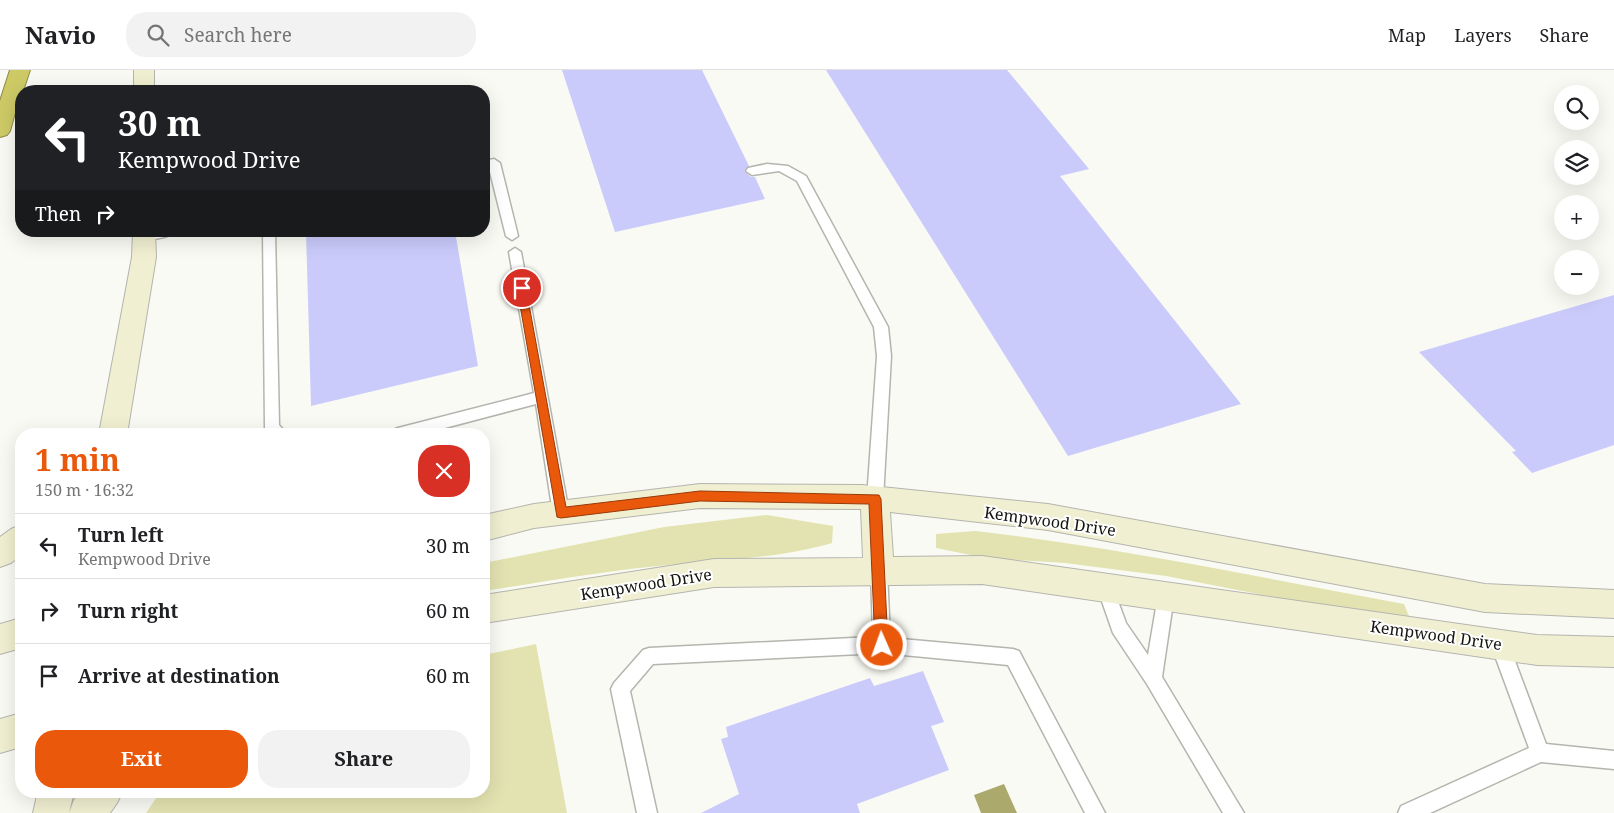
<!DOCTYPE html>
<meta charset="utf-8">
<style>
body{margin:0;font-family:"Noto Serif",serif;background:#f2f2f2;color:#202124;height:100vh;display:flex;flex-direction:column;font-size:19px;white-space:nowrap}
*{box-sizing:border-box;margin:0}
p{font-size:16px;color:#757577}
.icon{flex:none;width:28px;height:28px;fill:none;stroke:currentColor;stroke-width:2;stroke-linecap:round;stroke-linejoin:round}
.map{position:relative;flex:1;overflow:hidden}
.side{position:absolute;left:15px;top:358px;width:475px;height:370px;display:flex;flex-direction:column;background:#fff;border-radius:20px;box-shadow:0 5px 20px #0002}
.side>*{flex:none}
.banner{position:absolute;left:15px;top:15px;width:475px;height:152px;border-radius:20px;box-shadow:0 5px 20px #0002;background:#202124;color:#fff;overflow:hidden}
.controls{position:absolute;left:1554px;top:15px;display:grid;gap:10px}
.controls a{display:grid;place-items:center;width:45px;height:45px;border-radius:50%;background:#fff;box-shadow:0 5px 20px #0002;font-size:25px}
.pin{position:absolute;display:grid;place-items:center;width:42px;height:42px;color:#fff;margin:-21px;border:2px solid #fff;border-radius:50%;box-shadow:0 1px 5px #0007}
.me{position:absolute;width:55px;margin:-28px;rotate:358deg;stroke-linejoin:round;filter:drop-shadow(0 0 4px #0008)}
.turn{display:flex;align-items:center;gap:18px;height:105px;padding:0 20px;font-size:22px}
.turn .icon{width:65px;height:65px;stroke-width:2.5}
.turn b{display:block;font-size:35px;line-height:42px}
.then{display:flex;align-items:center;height:48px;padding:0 20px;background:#0003;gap:10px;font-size:19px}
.round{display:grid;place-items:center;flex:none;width:52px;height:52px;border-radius:20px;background:#f2f2f2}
.head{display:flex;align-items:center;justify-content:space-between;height:85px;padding:0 20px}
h1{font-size:30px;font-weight:700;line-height:38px;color:#ea580c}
.button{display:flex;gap:10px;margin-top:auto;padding:10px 20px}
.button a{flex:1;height:58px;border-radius:20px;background:#ea580c;color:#fff;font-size:20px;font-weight:700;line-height:58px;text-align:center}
.button a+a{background:#f2f2f2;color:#202124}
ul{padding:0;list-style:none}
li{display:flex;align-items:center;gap:15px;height:65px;padding:0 20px;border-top:1px solid #e0e0e0}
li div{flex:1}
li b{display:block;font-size:19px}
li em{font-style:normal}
header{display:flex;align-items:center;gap:30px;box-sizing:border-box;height:70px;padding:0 25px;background:#fff;border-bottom:1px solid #e0e0e0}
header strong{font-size:24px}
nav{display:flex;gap:28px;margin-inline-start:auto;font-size:18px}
.search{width:350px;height:45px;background:#f2f2f2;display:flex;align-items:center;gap:12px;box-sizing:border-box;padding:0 18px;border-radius:20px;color:#757577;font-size:19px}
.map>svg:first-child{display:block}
.green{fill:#e3e3b1}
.water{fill:#aba96b}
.building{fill:#cacbfb}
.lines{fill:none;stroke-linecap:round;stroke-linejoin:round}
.lane-casing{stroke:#b4b5ae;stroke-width:3}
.secondary-casing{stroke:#b4b5ae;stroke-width:2}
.highway-casing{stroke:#8c8a49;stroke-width:2}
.lane{fill:#fff;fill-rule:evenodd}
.secondary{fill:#f0efd1;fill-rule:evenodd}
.highway{fill:#cdca66;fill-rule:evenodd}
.route{fill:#ea580c;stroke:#983908}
.labels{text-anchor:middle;stroke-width:4;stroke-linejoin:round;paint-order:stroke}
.street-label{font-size:16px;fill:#141412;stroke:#fffffe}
</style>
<header>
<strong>Navio</strong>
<div class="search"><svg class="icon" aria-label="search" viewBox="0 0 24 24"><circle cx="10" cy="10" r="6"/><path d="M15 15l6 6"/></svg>Search here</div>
<nav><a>Map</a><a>Layers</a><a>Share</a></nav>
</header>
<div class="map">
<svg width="1614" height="743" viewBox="0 0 1614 743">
<rect width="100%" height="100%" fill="#fafaf4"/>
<!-- green -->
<path class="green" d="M 767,445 L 833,456 L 832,473 C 781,488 730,489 677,494 C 612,500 548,511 484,521 L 484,493 L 664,457 Z
M 975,461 C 1119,477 1262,508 1404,534 L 1409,546 L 1373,543 L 1289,530 L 1166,506 L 1065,493 L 985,488 L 936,478 L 936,464 Z
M 536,574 L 567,743 L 146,743 L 161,721 L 484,721 L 484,585 Z"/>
<!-- water -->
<path class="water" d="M 1004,714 L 1017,743 L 981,743 L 974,725 Z"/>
<!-- building -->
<path class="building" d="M 562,0 L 702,0 L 749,96 L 744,101 L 751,107 L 755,107 L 765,129 L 615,162 Z
M 826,0 L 1007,0 L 1089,99 L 1060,106 L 1241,334 L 1068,386 Z
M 306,161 L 455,161 L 478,296 L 311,336 Z
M 1614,225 L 1614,375 L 1532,403 L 1512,382 L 1516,381 L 1419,282 Z
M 923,601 L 944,652 L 931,656 L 949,700 L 857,734 L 860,743 L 701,743 L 739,724 L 721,669 L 728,667 L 726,657 L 870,608 L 874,616 Z"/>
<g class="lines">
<defs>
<path id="lane" d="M 494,89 L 500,93 L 518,166 L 512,170 L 506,166 L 489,98 L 484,99 L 484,91 Z
M 767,94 L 788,96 L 806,106 L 888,257 L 891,286 L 883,429 L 881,434 L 875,436 L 869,434 L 867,429 L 877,286 L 874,257 L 797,111 L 779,101 L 752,105 L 746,101 L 748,98 Z
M 147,161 L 175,161 C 169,168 148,171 140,169 L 138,166 L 140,163 Z
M 263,161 L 275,161 L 279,355 L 287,364 L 269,364 L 265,358 Z
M 515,178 L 521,182 L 569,443 L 567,448 L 561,450 L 555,448 L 553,443 L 536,334 L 422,364 L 391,364 L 393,360 L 398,358 L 534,323 L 509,182 Z
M 879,494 L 885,496 L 887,501 L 890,568 L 1013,579 L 1019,581 L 1105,743 L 1085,743 L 1008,595 L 882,583 L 653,594 L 630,621 L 657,743 L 637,743 L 611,619 L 614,613 L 643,580 L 649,578 L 873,567 L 871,501 L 873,496 Z
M 1105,509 L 1111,512 L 1126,553 L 1148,585 L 1158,526 L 1160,521 L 1166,518 L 1172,521 L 1174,526 L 1162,607 L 1244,743 L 1223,743 L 1147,614 L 1113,563 L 1097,517 L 1099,512 Z
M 1500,567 L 1506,569 L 1509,575 L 1546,674 L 1614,681 L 1614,699 L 1541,692 L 1430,743 L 1398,743 L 1401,736 L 1529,678 L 1491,575 L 1494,569 Z"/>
<path id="secondary" d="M 134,0 L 154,0 L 154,21 L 134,21 Z
M 133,161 L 155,161 L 156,187 L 127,364 L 99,364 L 132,187 Z
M 700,414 L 862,415 L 1048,434 L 1485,514 L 1614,520 L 1614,548 L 1485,542 L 1048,460 L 890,442 L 893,487 L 982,486 L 1537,565 L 1614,567 L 1614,597 L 1537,595 L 982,514 L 714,517 L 484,553 L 484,525 L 714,489 L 863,488 L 861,439 L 700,438 L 534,458 L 484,471 L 484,445 L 534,434 Z
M 21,455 L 21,485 L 11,493 L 0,497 L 0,467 L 11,459 Z
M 21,548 L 21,578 L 0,584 L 0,554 Z
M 21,643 L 21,677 L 0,683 L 0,649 Z
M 38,721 L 74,721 L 69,743 L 33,743 Z
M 82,721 L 123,721 L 117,733 L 110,743 L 69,743 L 74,730 Z"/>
<path id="highway" d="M 10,0 L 30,0 L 23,21 L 21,21 L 10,61 L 7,65 L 0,67 L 0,31 Z"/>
</defs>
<!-- lane casing -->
<use href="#lane" class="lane-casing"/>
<!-- secondary casing -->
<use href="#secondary" class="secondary-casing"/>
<!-- highway casing -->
<use href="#highway" class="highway-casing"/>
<!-- lane -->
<use href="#lane" class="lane"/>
<!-- secondary -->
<use href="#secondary" class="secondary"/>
<!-- highway -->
<use href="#highway" class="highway"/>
</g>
<!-- route -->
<path class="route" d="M 522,215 L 526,218 L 566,437 L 700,421 L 879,425 L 881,429 L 888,575 L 886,579 L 882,581 L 877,579 L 875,575 L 869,434 L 700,431 L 561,448 L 557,447 L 517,218 Z"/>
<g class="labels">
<!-- street labels -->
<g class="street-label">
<text transform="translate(1050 451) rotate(8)" y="6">Kempwood Drive</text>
<text transform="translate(646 514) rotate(-9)" y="6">Kempwood Drive</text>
<text transform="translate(1436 565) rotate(8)" y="6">Kempwood Drive</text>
</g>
</g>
</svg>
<div class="controls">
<a><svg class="icon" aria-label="search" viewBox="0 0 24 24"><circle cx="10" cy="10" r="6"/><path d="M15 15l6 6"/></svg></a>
<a><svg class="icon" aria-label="layers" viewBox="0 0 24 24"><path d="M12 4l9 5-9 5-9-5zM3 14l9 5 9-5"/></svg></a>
<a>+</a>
<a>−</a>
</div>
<div class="pin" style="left:522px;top:218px;background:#d93025"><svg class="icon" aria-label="arrive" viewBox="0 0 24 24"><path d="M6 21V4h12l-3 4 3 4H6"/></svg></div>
<svg class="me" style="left:882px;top:575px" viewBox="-20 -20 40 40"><circle r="17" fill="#ea580c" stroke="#fff" stroke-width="3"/><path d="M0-11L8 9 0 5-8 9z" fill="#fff"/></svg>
<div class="banner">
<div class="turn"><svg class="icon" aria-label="left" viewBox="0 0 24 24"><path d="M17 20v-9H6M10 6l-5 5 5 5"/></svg><div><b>30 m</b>Kempwood Drive</div></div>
<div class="then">Then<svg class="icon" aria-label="right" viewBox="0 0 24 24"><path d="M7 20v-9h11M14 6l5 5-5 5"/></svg></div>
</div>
<section class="side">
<div class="head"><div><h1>1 min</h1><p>150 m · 16:32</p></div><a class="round" style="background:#d93025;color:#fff"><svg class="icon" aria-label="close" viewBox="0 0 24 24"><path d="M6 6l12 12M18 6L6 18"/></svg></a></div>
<ul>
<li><svg class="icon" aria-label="left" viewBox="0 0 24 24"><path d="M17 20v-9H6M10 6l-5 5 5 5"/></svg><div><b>Turn left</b><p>Kempwood Drive</p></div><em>30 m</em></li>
<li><svg class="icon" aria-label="right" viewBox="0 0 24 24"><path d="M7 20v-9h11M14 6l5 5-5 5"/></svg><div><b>Turn right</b></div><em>60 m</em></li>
<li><svg class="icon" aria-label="arrive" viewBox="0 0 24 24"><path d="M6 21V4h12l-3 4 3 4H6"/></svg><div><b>Arrive at destination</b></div><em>60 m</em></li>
</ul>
<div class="button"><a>Exit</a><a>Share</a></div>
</section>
</div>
